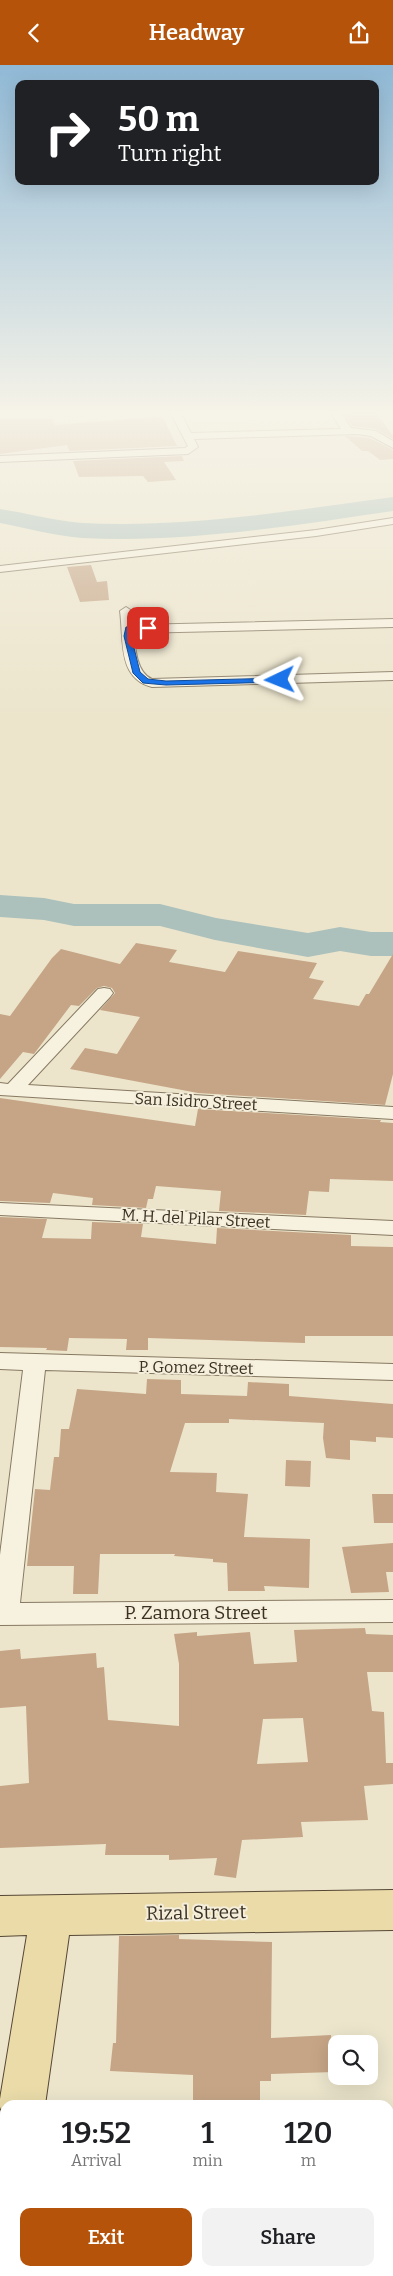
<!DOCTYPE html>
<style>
body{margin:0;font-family:Bitter,serif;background:#f2f2f2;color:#202124;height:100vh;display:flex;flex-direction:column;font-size:19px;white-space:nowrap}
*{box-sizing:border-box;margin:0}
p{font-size:16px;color:#757577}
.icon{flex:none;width:28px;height:28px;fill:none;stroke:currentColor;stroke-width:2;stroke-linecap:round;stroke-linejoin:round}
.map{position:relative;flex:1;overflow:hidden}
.details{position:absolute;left:0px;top:2035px;width:394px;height:176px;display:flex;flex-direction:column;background:#fff;border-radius:15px 15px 0 0;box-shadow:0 5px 20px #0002}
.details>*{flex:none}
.top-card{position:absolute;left:15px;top:15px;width:364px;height:105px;border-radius:10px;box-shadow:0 5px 20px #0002;background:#202124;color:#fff;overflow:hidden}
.controls{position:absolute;left:328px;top:1970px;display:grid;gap:10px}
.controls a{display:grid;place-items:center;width:50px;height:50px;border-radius:10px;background:#fff;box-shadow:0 5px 20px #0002;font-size:25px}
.pin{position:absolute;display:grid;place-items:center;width:42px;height:42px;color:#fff;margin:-21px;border-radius:10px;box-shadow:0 2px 8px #0006}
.me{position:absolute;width:55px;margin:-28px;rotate:268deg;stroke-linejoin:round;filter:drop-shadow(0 0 4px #0008)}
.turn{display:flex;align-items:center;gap:18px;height:105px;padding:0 20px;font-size:22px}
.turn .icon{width:65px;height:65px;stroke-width:2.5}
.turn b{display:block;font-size:35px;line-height:42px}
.eta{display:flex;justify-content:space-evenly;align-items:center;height:85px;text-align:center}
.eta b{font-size:30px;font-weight:600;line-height:35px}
.action{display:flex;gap:10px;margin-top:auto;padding:10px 20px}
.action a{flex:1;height:58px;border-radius:10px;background:#b45309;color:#fff;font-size:20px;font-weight:600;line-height:58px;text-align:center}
.action a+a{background:#f2f2f2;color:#202124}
header{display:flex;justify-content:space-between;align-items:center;height:65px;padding:0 20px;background:#b45309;color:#fff;font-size:22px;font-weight:600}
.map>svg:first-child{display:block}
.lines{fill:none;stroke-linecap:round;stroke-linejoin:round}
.river{fill:#acc1bc;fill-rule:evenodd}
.building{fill:#c6a586;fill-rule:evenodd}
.street-casing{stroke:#877961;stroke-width:2}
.primary-casing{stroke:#564735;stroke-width:2}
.street{fill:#f7f1df;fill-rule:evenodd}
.primary{fill:#eadba9;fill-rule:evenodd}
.route{fill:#1a73e8;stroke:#114b97}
.labels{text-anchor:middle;stroke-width:4;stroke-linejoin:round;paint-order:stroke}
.street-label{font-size:16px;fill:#3a3023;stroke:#f4eedb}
.near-street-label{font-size:19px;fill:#3a3023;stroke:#f4eedb}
</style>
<header><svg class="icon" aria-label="back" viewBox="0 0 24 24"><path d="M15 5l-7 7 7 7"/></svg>Headway<svg class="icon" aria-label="share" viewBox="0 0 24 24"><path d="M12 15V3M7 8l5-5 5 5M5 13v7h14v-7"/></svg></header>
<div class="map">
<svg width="393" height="2211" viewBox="0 0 393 2211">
<rect width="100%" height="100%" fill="#ece5cc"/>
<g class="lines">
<!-- river -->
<path class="river" d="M 393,432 L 393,446 C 290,461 187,478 83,473 C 55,471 27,463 0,458 L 0,444 C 27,448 55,456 83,458 C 187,463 290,446 393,432 Z
M 0,830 L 44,833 L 74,839 L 160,839 L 216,853 L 308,868 L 340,862 L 371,867 L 393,867 L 393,891 L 371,891 L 340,886 L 308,892 L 215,875 L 160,861 L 74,861 L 44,855 L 0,852 Z"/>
</g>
<!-- building -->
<path class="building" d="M 341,345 L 374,345 L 393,371 L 393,374 L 376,364 L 352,361 Z
M 155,352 L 163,353 L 177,381 L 69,386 L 67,380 L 0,389 L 0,354 L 52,354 L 55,360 Z
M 345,371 L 370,373 L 393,385 L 393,394 L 380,395 L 368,386 L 362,386 Z
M 182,391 L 184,396 L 164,397 L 176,415 L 148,417 L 143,411 L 79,412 L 73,396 Z
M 91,500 L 97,517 L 107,516 L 109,535 L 80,537 L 67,502 Z
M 136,878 L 177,885 L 169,897 L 225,907 L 238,886 L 317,898 L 309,913 L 324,916 L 313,934 L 359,941 L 366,929 L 369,929 L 393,889 L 393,1009 L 385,1040 L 198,1028 L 70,1004 L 85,983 L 117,989 L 140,952 L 100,945 L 115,928 L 112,923 L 104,921 L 97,923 L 79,941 L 71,940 L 34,989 L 23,987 L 0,1014 L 0,949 L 10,951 L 52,893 L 61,884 L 120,899 Z
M 0,1033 L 195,1061 L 198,1044 L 381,1055 L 380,1057 L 393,1058 L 393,1116 L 330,1114 L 329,1127 L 309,1126 L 306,1150 L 219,1146 L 221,1126 L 156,1121 L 153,1134 L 148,1134 L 146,1143 L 92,1140 L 93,1133 L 53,1128 L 50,1138 L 0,1136 Z
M 0,1152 L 47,1154 L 42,1173 L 91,1174 L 92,1157 L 143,1159 L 141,1172 L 216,1179 L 217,1163 L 351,1170 L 351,1181 L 393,1182 L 393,1271 L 305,1271 L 305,1278 L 148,1273 L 148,1285 L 126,1285 L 127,1274 L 69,1273 L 67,1286 L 46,1285 L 47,1283 L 0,1282 Z
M 147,1314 L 181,1315 L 181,1329 L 247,1331 L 248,1317 L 289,1319 L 289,1331 L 393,1339 L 393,1373 L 376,1372 L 376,1377 L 350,1375 L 350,1395 L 326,1393 L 323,1373 L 324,1358 L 229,1354 L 229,1358 L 185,1358 L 170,1407 L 217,1408 L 216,1427 L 248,1429 L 244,1472 L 310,1474 L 309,1523 L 264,1521 L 265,1526 L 228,1526 L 227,1498 L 213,1497 L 213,1494 L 174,1491 L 175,1489 L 100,1489 L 98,1529 L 73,1529 L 74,1501 L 27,1501 L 35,1424 L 50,1425 L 54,1392 L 59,1392 L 61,1364 L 69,1364 L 77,1324 L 146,1329 Z
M 286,1395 L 311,1396 L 310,1422 L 285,1421 Z
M 372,1429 L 393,1429 L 393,1458 L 374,1458 Z
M 393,1478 L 393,1507 L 386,1507 L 389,1527 L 351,1528 L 342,1482 Z
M 365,1563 L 366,1569 L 393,1570 L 393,1607 L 367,1607 L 372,1646 L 384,1647 L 386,1698 L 393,1698 L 393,1719 L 364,1721 L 368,1755 L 301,1757 L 303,1772 L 242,1775 L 236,1813 L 214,1810 L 217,1793 L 169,1795 L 169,1790 L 105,1790 L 106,1779 L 0,1783 L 0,1721 L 29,1718 L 26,1641 L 0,1643 L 0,1586 L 20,1584 L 21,1594 L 96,1588 L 97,1603 L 104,1602 L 108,1655 L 179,1661 L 179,1599 L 174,1569 L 197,1567 L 197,1571 L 250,1567 L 254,1599 L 297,1597 L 294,1565 ZM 303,1653 L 308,1697 L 257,1699 L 263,1654 Z
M 179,1870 L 179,1874 L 272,1877 L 271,1973 L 331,1970 L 334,2007 L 271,2009 L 271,2016 L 260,2016 L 260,2040 L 193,2040 L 193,2010 L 110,2006 L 113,1978 L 116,1978 L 119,1871 Z"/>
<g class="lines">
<defs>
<path id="street" d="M 169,345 L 179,345 L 191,368 L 341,364 L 329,345 L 339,345 L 351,363 L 376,366 L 393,376 L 393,383 L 371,371 L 357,369 L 194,374 L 198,382 L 188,389 L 0,397 L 0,391 L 185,383 L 188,381 Z
M 393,453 L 393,459 L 316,471 L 0,507 L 0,501 L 316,465 Z
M 126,542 L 132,546 L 134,560 L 393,554 L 393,562 L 135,568 C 134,582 137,608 152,614 L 393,607 L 393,615 L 152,622 C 117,613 124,574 120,546 Z
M 104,923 L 110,924 L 113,928 L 110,932 L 28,1020 L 393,1042 L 393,1054 L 0,1030 L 0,1018 L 8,1019 L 98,924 Z
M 0,1138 L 393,1156 L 393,1170 L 0,1150 Z
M 0,1288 L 393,1299 L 393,1315 L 45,1305 L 20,1538 L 393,1535 L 393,1557 L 0,1560 L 0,1490 L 23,1305 L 0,1304 Z"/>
<path id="primary" d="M 393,1825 L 393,1865 L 69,1870 L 45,2040 L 5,2040 L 5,2054 L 0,2042 L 0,2034 L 27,1870 L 0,1871 L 0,1831 Z
M 5,2124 L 5,2203 L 0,2205 L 0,2126 Z"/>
</defs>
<!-- street casing -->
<use href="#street" class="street-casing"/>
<!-- primary casing -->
<use href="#primary" class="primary-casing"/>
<!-- street -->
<use href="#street" class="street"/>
<!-- primary -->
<use href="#primary" class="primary"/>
</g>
<!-- sky -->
<linearGradient id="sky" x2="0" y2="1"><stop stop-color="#90b9d6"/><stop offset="0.53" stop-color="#f6f3e8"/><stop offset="1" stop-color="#f6f3e8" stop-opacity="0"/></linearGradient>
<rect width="393" height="654" fill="url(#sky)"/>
<!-- route -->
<path class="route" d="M 148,561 L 151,563 L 150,565 L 132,566 L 131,571 L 140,607 L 148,614 L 166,616 L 280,613 L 283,615 L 280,617 L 166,620 L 143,618 L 133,608 L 124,571 L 126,562 Z"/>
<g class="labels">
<!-- street labels -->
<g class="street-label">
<text transform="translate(196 1036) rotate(3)" y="6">San Isidro Street</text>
<text transform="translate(196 1153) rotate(3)" y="6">M. H. del Pilar Street</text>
<text transform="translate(196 1302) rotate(1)" y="6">P. Gomez Street</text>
</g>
<!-- near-street labels -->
<g class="near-street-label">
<text x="196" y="1554">P. Zamora Street</text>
<text transform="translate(196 1847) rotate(-1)" y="7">Rizal Street</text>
</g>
</g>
</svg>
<div class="controls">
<a><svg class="icon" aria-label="search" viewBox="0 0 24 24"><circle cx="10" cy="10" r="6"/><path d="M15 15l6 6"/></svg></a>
</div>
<div class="pin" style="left:148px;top:563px;background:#d93025"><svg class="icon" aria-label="arrive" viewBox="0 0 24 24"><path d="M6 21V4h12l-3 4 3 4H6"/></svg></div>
<svg class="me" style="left:280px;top:615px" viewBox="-20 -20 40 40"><path d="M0-17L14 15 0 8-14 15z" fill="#1a73e8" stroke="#fff" stroke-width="4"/></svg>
<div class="top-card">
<div class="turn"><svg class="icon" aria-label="right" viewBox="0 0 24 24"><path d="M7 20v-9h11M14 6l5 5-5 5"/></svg><div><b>50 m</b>Turn right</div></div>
</div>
<section class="details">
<div class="eta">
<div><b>19:52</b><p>Arrival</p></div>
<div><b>1</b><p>min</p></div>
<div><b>120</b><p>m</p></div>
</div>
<div class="action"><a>Exit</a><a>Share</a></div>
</section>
</div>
